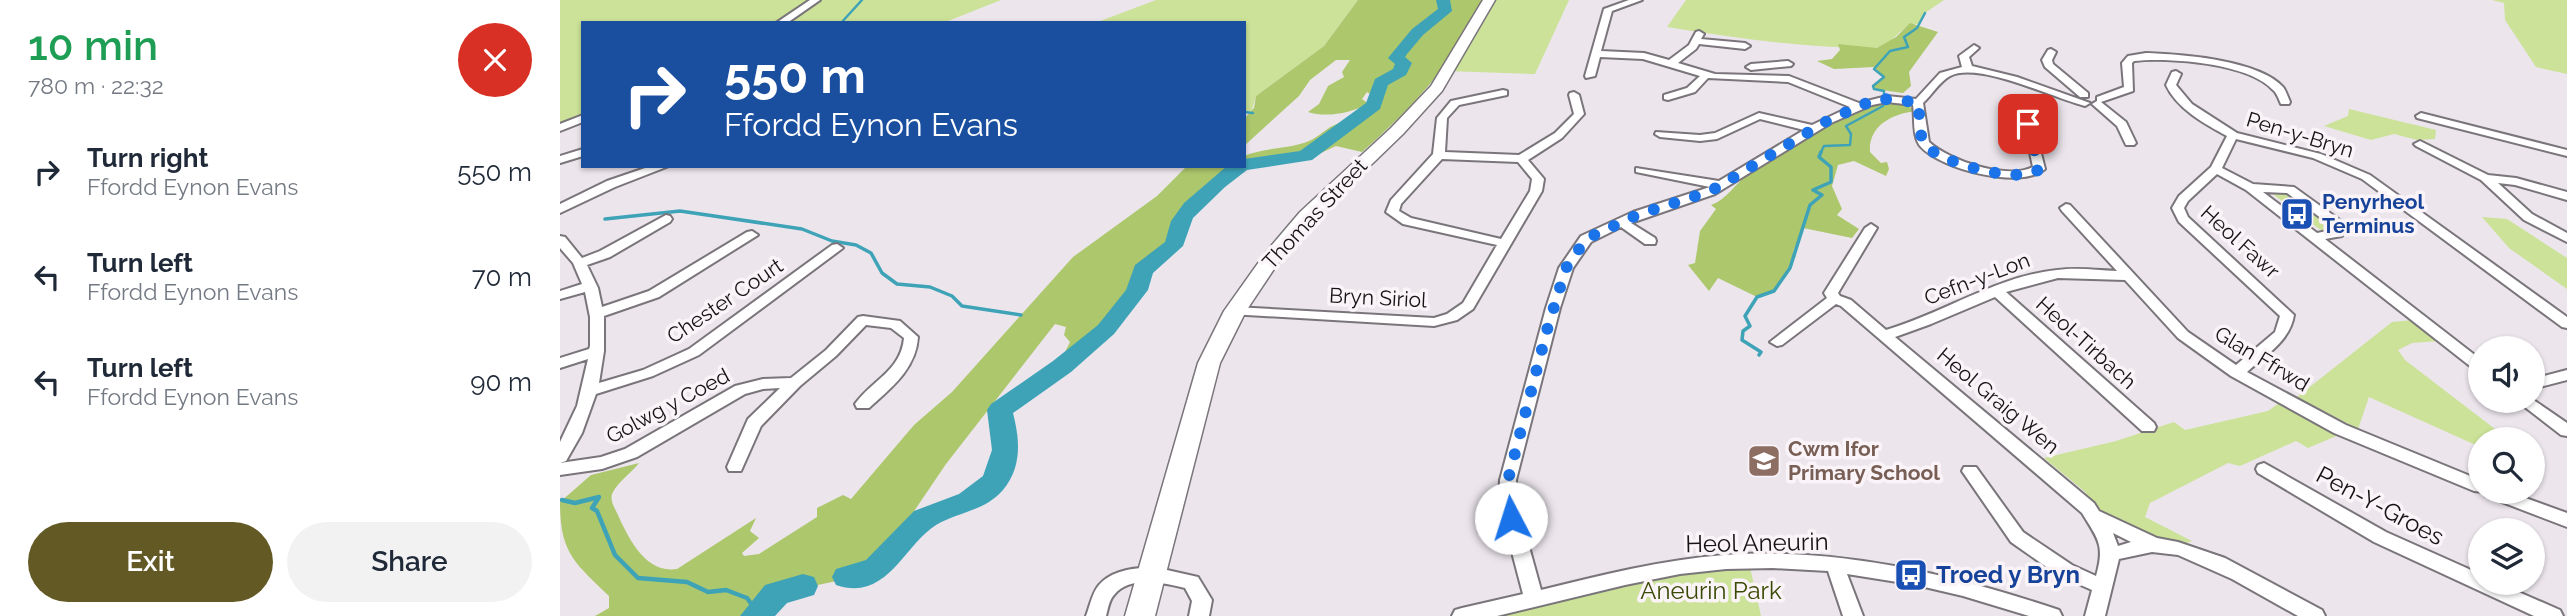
<!DOCTYPE html>
<meta charset="utf-8">
<style>
body{margin:0;font-family:Raleway,sans-serif;background:#f2f2f3;color:#1f2937;height:100vh;display:flex;flex-direction:column;font-size:26px;white-space:nowrap}
*{box-sizing:border-box;margin:0}
p{font-size:23px;color:#747a83}
.icon{flex:none;width:38px;height:38px;fill:none;stroke:currentColor;stroke-width:2;stroke-linecap:round;stroke-linejoin:round}
.map{position:relative;flex:1;overflow:hidden}
.sheet{display:flex;flex-direction:column;background:#fff;width:560px}
.sheet>*{flex:none}
.banner{position:absolute;left:21px;top:21px;width:665px;height:147px;border-radius:0px;box-shadow:0 2px 5px #0004;background:#1a4fa0;color:#fff;overflow:hidden}
.fabs{position:absolute;left:1908px;top:336px;display:grid;gap:14px}
.fabs a{display:grid;place-items:center;width:77px;height:77px;border-radius:50%;background:#fff;box-shadow:0 2px 5px #0004;font-size:35px}
.pin{position:absolute;display:grid;place-items:center;width:60px;height:60px;color:#fff;margin:-30px;border-radius:14px;box-shadow:0 4px 10px #0006}
.me{position:absolute;width:77px;margin:-38px;rotate:355deg;stroke-linejoin:round;filter:drop-shadow(0 0 5px #0008)}
.turn{display:flex;align-items:center;gap:24px;height:147px;padding:0 28px;font-size:32px}
.turn .icon{width:91px;height:91px;stroke-width:2.5}
.turn b{display:block;font-size:49px;line-height:60px}
.round{display:grid;place-items:center;flex:none;width:74px;height:74px;border-radius:37px;background:#f2f2f3}
.summary{display:flex;align-items:center;justify-content:space-between;height:119px;padding:0 28px}
h1{font-size:42px;font-weight:600;line-height:52px;color:#1e9e55}
.action{display:flex;gap:14px;margin-top:auto;padding:14px 28px}
.action a{flex:1;height:80px;border-radius:42px;background:#625925;color:#fff;font-size:28px;font-weight:600;line-height:80px;text-align:center}
.action a+a{background:#f2f2f3;color:#1f2937}
ul{padding:0;list-style:none}
li{display:flex;align-items:center;gap:21px;height:105px;padding:0 28px}
li div{flex:1}
li b{display:block;font-size:26px}
li em{font-style:normal}
main{display:flex;flex:1;min-height:0}
.map>svg:first-child{display:block}
.green{fill:#cbe298}
.forest{fill:#adc76c}
.lines{fill:none;stroke-linecap:round;stroke-linejoin:round}
.stream-far2{stroke:#3fa3b8;stroke-width:2.5}
.stream-far1{stroke:#3fa3b8;stroke-width:3.5}
.stream{stroke:#3fa3b8;stroke-width:4.5}
.river{fill:#3fa3b8;fill-rule:evenodd}
.street-casing{stroke:#7a757a;stroke-width:4}
.secondary-casing{stroke:#7a757a;stroke-width:3}
.street{fill:#fff;fill-rule:evenodd}
.secondary{fill:#fff;fill-rule:evenodd}
.route{stroke:#1a73e8;stroke-width:12;stroke-dasharray:0 21.6}
.labels{text-anchor:middle;stroke-width:7;stroke-linejoin:round;paint-order:stroke}
.street-label{font-size:21px;fill:#151314;stroke:#faf4f9}
.transit-label{font-size:21px;font-weight:bold;fill:#164399;stroke:#faf4f9;text-anchor:start}
.education-label{font-size:21px;font-weight:bold;fill:#785e54;stroke:#faf4f9;text-anchor:start}
.near-street-label{font-size:24px;fill:#151314;stroke:#faf4f9}
.near-transit-label{font-size:24px;font-weight:bold;fill:#164399;stroke:#faf4f9;text-anchor:start}
.near-park-label{font-size:24px;fill:#3a4a04;stroke:#faf4f9}
</style>
<main>
<section class="sheet">
<div class="summary"><div><h1>10 min</h1><p>780 m · 22:32</p></div><a class="round" style="background:#d93025;color:#fff"><svg class="icon" aria-label="close" viewBox="0 0 24 24"><path d="M6 6l12 12M18 6L6 18"/></svg></a></div>
<ul>
<li><svg class="icon" aria-label="right" viewBox="0 0 24 24"><path d="M7 20v-9h11M14 6l5 5-5 5"/></svg><div><b>Turn right</b><p>Ffordd Eynon Evans</p></div><em>550 m</em></li>
<li><svg class="icon" aria-label="left" viewBox="0 0 24 24"><path d="M17 20v-9H6M10 6l-5 5 5 5"/></svg><div><b>Turn left</b><p>Ffordd Eynon Evans</p></div><em>70 m</em></li>
<li><svg class="icon" aria-label="left" viewBox="0 0 24 24"><path d="M17 20v-9H6M10 6l-5 5 5 5"/></svg><div><b>Turn left</b><p>Ffordd Eynon Evans</p></div><em>90 m</em></li>
</ul>
<div class="action"><a>Exit</a><a>Share</a></div>
</section>
<div class="map">
<svg width="2007" height="616" viewBox="0 0 2007 616">
<rect width="100%" height="100%" fill="#ece6ec"/>
<!-- green -->
<path class="green" d="M 0,0 L 254,0 L 215,23 L 23,23 L 23,116 L 0,127 Z
M 260,0 L 441,0 L 383,23 L 224,23 Z
M 596,0 L 798,0 L 764,46 L 696,96 L 691,113 L 684,112 L 684,23 L 535,23 Z
M 923,0 L 1009,0 L 975,74 L 886,71 Z
M 1126,0 L 1384,0 L 1365,13 L 1359,24 C 1339,23 1333,48 1314,48 C 1245,48 1175,38 1107,27 Z
M 1932,0 L 2007,0 L 2007,74 L 1976,67 L 1945,20 L 1944,3 Z
M 1789,109 L 1876,130 L 1875,139 L 1857,140 L 1834,134 L 1811,140 L 1764,126 L 1788,116 Z
M 1706,189 L 1721,191 L 1773,229 L 1766,234 Z
M 1922,217 L 1947,219 L 2007,258 L 2007,289 L 1949,248 Z
M 1853,320 L 1879,341 L 1852,343 L 1838,350 L 1845,360 L 1948,439 L 1920,439 L 1920,447 L 1809,397 L 1798,429 L 1737,397 L 1832,322 Z
M 1722,401 L 1781,434 L 1748,448 L 1736,441 L 1680,466 L 1668,463 L 1590,503 L 1585,517 L 1632,541 L 1624,544 L 1592,538 L 1546,517 L 1524,491 L 1484,458 L 1556,441 L 1614,422 L 1625,430 L 1708,411 Z
M 1189,563 L 1201,616 L 902,616 L 1119,567 Z"/>
<!-- forest -->
<path class="forest" d="M 798,0 L 922,0 C 896,62 851,109 802,152 L 776,146 L 761,153 L 684,165 L 684,156 C 706,147 730,149 749,141 C 759,137 767,127 777,124 C 792,118 811,116 816,98 L 807,92 L 802,99 L 809,104 C 790,113 767,118 748,112 L 759,104 L 768,86 L 784,77 L 782,72 L 790,60 L 776,60 L 750,80 L 739,96 L 684,146 L 684,119 L 694,108 L 696,96 L 764,46 Z
M 1350,23 L 1378,32 L 1349,72 L 1351,86 L 1343,93 L 1314,89 L 1313,86 L 1324,77 L 1314,67 L 1274,69 L 1257,61 L 1272,59 L 1280,50 L 1278,44 L 1317,48 L 1336,37 Z
M 1316,103 L 1342,103 L 1357,111 C 1334,113 1308,125 1310,152 L 1321,163 L 1327,162 L 1329,169 L 1326,176 L 1294,161 L 1278,165 L 1272,186 L 1282,209 L 1277,215 L 1299,229 L 1292,238 L 1243,228 L 1233,252 L 1236,256 L 1214,291 L 1197,297 L 1158,278 L 1149,291 L 1128,265 L 1135,263 L 1140,231 L 1156,209 L 1151,205 C 1167,199 1174,185 1188,174 C 1227,145 1272,123 1316,103 Z
M 627,166 L 681,166 C 667,173 628,207 621,221 C 617,229 620,237 613,245 C 605,255 592,262 583,270 C 579,308 525,353 494,374 L 510,342 L 504,335 L 506,327 L 495,324 L 386,464 L 344,526 L 326,565 L 309,574 L 216,594 L 196,616 L 35,616 L 49,608 L 49,596 C 14,562 0,553 0,502 L 31,475 L 79,463 C 72,472 58,482 53,492 C 49,499 54,507 57,513 C 68,537 85,574 117,569 L 196,518 L 190,531 L 199,538 L 182,553 L 184,556 L 199,554 L 257,517 L 257,508 L 283,495 L 291,499 L 354,425 L 392,392 L 513,257 L 597,196 Z"/>
<g class="lines">
<!-- stream-far2 -->
<path class="stream-far2" d="M 281,23 L 302,0
M 1324,95 L 1324,91 L 1314,89 L 1313,86 L 1324,77 L 1314,69 L 1330,51 L 1348,47 L 1344,37 L 1357,28 L 1365,13
M 684,112 L 693,113
M 1260,154 L 1264,146 L 1290,145 L 1291,134 L 1286,126 L 1323,106 L 1324,102"/>
<!-- stream-far1 -->
<path class="stream-far1" d="M 45,219 L 120,211 L 242,229 L 272,241 L 296,245 L 311,253 L 322,273 L 337,284 L 370,287 L 392,296 L 402,306 L 461,315
M 1199,355 L 1201,352 L 1182,340 L 1183,331 L 1190,326 L 1185,316 L 1197,297 L 1214,291 L 1230,268 L 1250,205 L 1262,195 L 1253,190 L 1271,182 L 1271,167 L 1259,157 L 1261,152"/>
<!-- stream -->
<path class="stream" d="M 2,500 L 15,503 L 39,497 L 32,508 L 37,511 L 55,555 L 78,578 L 127,582 L 148,592 L 166,590 L 187,598 L 198,613"/>
<!-- river -->
<path class="river" d="M 876,0 L 890,0 L 892,11 L 863,35 L 847,54 L 845,57 L 852,63 L 846,75 L 828,85 L 820,109 L 752,160 L 687,170 L 665,187 L 633,218 L 623,246 L 593,273 L 588,290 L 554,334 L 511,372 L 453,413 C 460,440 462,467 443,490 C 425,511 398,512 376,525 C 343,546 327,602 276,585 L 272,577 L 276,569 L 306,560 L 354,511 L 399,494 L 423,476 L 432,450 L 427,410 L 431,404 L 493,361 L 538,325 L 566,290 L 575,265 L 605,242 L 611,221 L 624,203 L 667,166 L 684,166 L 684,159 L 740,151 L 806,103 L 815,79 L 833,69 L 835,64 L 828,58 L 852,29 L 878,9 Z
M 243,574 L 254,577 L 258,586 L 254,595 L 227,603 L 215,616 L 180,616 L 205,585 Z"/>
<defs>
<path id="street" d="M 250,0 L 260,0 L 227,23 L 216,23 Z
M 1069,0 L 1082,0 L 1052,11 L 1041,51 L 1084,53 L 1109,60 L 1129,45 L 1136,32 L 1139,31 L 1144,34 L 1141,39 L 1185,43 L 1190,46 L 1185,49 L 1139,44 L 1136,49 L 1118,63 L 1155,74 L 1229,76 L 1299,103 L 1327,96 L 1356,99 L 1380,73 L 1402,67 L 1399,56 L 1414,45 L 1419,48 L 1409,57 L 1412,66 L 1457,77 L 1530,103 L 1525,106 C 1493,98 1418,61 1390,76 C 1379,82 1372,95 1363,103 L 1369,142 C 1390,161 1447,180 1473,167 L 1464,124 L 1469,121 L 1473,122 L 1485,169 C 1461,190 1381,169 1361,147 C 1352,137 1355,118 1353,105 L 1327,102 L 1312,105 L 1271,123 L 1155,194 L 1071,223 L 1095,238 L 1096,241 L 1095,244 L 1085,244 L 1061,227 L 1031,242 L 1013,268 L 1000,308 L 956,480 L 957,503 L 981,590 C 1041,575 1102,560 1164,555 C 1278,547 1392,574 1499,610 L 1502,616 L 1469,616 L 1403,596 L 1356,585 L 1287,574 L 1303,616 L 1283,616 L 1268,571 L 1213,568 L 1166,569 L 1120,574 L 1065,585 L 937,616 L 892,616 L 895,610 L 902,608 L 963,594 L 939,503 L 940,480 L 986,308 L 999,268 L 1021,236 L 1073,212 L 1150,187 L 1076,172 L 1076,168 L 1159,181 L 1244,130 L 1200,119 L 1157,139 L 1140,141 L 1100,137 L 1095,134 L 1096,132 L 1140,135 L 1155,133 L 1199,113 L 1252,125 L 1290,107 L 1228,82 L 1148,78 L 1135,92 L 1108,100 L 1104,99 L 1104,95 L 1127,88 L 1140,76 L 1083,59 L 1040,57 L 1035,76 L 1026,78 L 1025,76 L 1044,9 Z
M 1491,49 L 1496,52 L 1492,60 L 1493,64 L 1528,93 L 1528,97 L 1520,97 L 1485,67 L 1482,60 L 1488,50 Z
M 1586,53 C 1620,54 1699,60 1723,87 C 1726,91 1728,97 1730,102 L 1729,104 L 1721,104 C 1719,100 1717,93 1713,90 C 1689,63 1608,57 1574,61 L 1572,63 L 1573,91 L 1541,102 L 1566,122 L 1576,143 L 1574,145 L 1566,145 L 1557,126 L 1532,104 L 1537,101 L 1537,97 L 1564,87 L 1562,63 L 1568,56 Z
M 1228,61 L 1233,64 L 1231,66 L 1191,70 L 1186,67 L 1191,64 Z
M 1616,71 L 1621,74 L 1616,85 L 1632,104 L 1677,133 L 1761,154 L 1810,175 L 2007,317 L 2007,328 L 2002,327 L 1802,179 L 1753,158 L 1676,139 L 1662,168 L 1693,184 L 1734,187 L 1784,223 L 1786,226 L 1782,236 L 1765,239 L 1920,359 L 1920,372 L 1915,370 L 1686,190 L 1657,174 L 1628,201 L 1624,208 L 1628,217 L 1734,315 C 1730,341 1706,355 1687,372 L 1786,425 L 1920,480 L 1920,492 L 1949,492 L 2007,513 L 2007,527 L 1926,496 L 1923,492 L 1914,491 L 1774,433 L 1671,376 L 1618,338 L 1565,280 L 1498,278 L 1446,292 L 1594,423 L 1596,427 L 1594,431 L 1582,431 L 1435,297 L 1371,324 L 1335,337 L 1534,503 L 1539,511 L 1597,538 L 1618,542 L 1665,558 L 1762,610 L 1765,616 L 1738,616 L 1672,579 L 1618,555 L 1592,552 L 1559,559 L 1545,616 L 1525,616 L 1532,590 L 1498,575 L 1451,542 L 1402,471 L 1404,467 L 1416,467 L 1463,532 L 1512,565 L 1536,576 C 1545,545 1538,539 1522,513 L 1281,306 L 1276,304 L 1222,345 L 1217,346 L 1210,342 L 1267,298 L 1264,293 L 1305,228 L 1311,224 L 1317,228 L 1278,293 L 1280,296 L 1291,300 L 1326,330 C 1384,313 1437,276 1497,270 C 1517,267 1537,270 1557,271 L 1502,211 L 1500,208 L 1506,204 L 1510,205 L 1628,332 L 1676,365 L 1715,332 L 1720,316 L 1619,222 L 1612,208 L 1619,196 L 1651,167 L 1667,136 C 1645,124 1617,109 1606,85 L 1612,72 ZM 1703,192 L 1727,193 L 1773,227 L 1772,230 L 1757,233 ZM 1553,533 L 1571,542 L 1558,546 Z
M 943,90 L 947,91 L 947,95 L 899,105 L 887,118 L 885,152 L 959,155 L 995,133 L 1014,114 L 1009,95 L 1010,93 L 1014,92 L 1019,95 L 1024,114 L 1002,138 L 968,160 L 984,179 L 982,191 L 913,309 L 897,320 L 874,326 L 670,314 L 668,311 L 675,307 L 874,318 L 887,314 L 903,303 L 937,245 L 843,224 L 826,212 L 831,200 L 873,154 L 877,118 L 891,101 ZM 882,159 L 958,162 L 972,179 L 970,191 L 941,239 L 851,218 L 839,211 L 841,204 Z
M 1861,113 L 2007,150 L 2007,156 L 1857,118 L 1856,116 Z
M 23,115 L 23,122 L 0,131 L 0,124 Z
M 1860,141 L 1928,175 L 1956,178 L 2007,192 L 2007,200 L 1955,185 L 1938,183 L 1972,214 L 2007,233 L 2007,242 L 1964,220 L 1921,180 L 1856,146 L 1854,144 Z
M 23,149 L 23,156 L 0,163 L 0,156 Z
M 91,166 L 109,166 L 55,187 L 0,213 L 0,204 L 47,181 Z
M 106,215 L 110,216 L 112,219 L 110,222 L 50,257 L 27,265 L 38,288 L 42,307 L 89,291 L 187,232 L 192,231 L 198,235 L 99,297 L 44,316 L 44,351 L 39,383 L 83,370 L 129,349 L 272,245 L 277,244 L 283,248 L 139,355 L 93,376 L 36,394 L 22,433 L 6,461 L 0,463 L 0,442 L 17,406 L 28,359 L 0,368 L 0,358 L 29,349 L 30,346 L 30,317 L 25,292 L 0,299 L 0,291 L 22,284 L 13,263 L 0,248 L 0,236 L 5,237 L 22,258 L 40,251 Z
M 303,316 L 340,321 L 358,337 C 356,369 331,388 309,408 L 297,408 L 295,404 C 312,380 341,371 344,338 L 331,328 L 306,325 L 276,356 L 240,386 L 201,426 L 181,471 L 169,471 L 167,467 L 188,419 L 220,388 L 203,389 L 185,394 L 77,457 L 42,469 L 0,475 L 0,463 L 41,457 L 65,449 L 175,386 L 203,379 L 231,378 L 266,350 L 298,317 Z
M 2007,370 L 2007,380 L 1972,389 L 1972,379 Z
M 1972,399 L 2007,423 L 2007,436 L 2001,435 L 1957,401 L 1972,401 Z
M 1704,463 L 1826,532 L 1920,574 L 1920,583 L 1938,583 L 2000,610 L 2003,616 L 1974,616 L 1814,542 L 1698,473 L 1696,469 L 1698,465 Z
M 598,568 L 638,577 L 652,600 L 649,616 L 629,616 L 632,601 L 625,588 C 604,583 570,575 554,595 C 549,600 548,609 546,616 L 526,616 C 530,606 532,593 539,585 C 553,569 579,567 598,568 Z"/>
<path id="secondary" d="M 923,0 L 935,0 L 882,91 L 843,134 L 754,220 L 720,260 L 686,311 L 660,363 L 595,616 L 565,616 L 638,363 L 664,311 L 706,252 L 740,212 L 831,128 L 871,86 Z"/>
</defs>
<!-- street casing -->
<use href="#street" class="street-casing"/>
<!-- secondary casing -->
<use href="#secondary" class="secondary-casing"/>
<!-- street -->
<use href="#street" class="street"/>
<!-- secondary -->
<use href="#secondary" class="secondary"/>
</g>
<g class="lines">
<!-- route -->
<path class="route" d="M 951,518 L 948,480 L 987,330 L 1006,268 L 1026,239 L 1077,215 L 1151,191 L 1267,121 L 1309,102 L 1322,99 L 1357,102 C 1361,114 1358,133 1364,144 C 1377,162 1461,186 1479,169 L 1468,124"/>
</g>
<!-- icons -->
<defs>
<symbol id="bus-square" viewBox="-11 -11 22 22"><rect x="-9" y="-9" width="18" height="18" rx="4" fill="#1a4fb4" stroke="#faf4f9"/><path d="M-5-6H5V4H4V6H2V4H-2V6H-4V4H-5ZM-3.5-4V0h7V-4ZM-3.5 1.2v1.5H-2V1.2ZM2 1.2v1.5H3.5V1.2Z" fill="#fff"/></symbol>
<symbol id="school-square" viewBox="-11 -11 22 22"><rect x="-9" y="-9" width="18" height="18" rx="4" fill="#8d6e63" stroke="#faf4f9"/><path d="M0-5L7-2L0 1L-7-2ZM-4 1L0 2.5L4 1V4Q0 6-4 4Z" fill="#fff"/></symbol>
</defs>
<g fill-rule="evenodd">
<use href="#bus-square" x="1718" y="195" width="38" height="38"/>
<use href="#school-square" x="1185" y="442" width="38" height="38"/>
<use href="#bus-square" x="1332" y="556" width="38" height="38"/>
</g>
<g class="labels">
<!-- street labels -->
<g class="street-label">
<text transform="translate(1740 135) rotate(17)" y="7">Pen-y-Bryn</text>
<text transform="translate(755 214) rotate(-47)" y="7">Thomas Street</text>
<text transform="translate(1680 242) rotate(42)" y="7">Heol Fawr</text>
<text transform="translate(1417 279) rotate(-21)" y="7">Cefn-y-Lon</text>
<text transform="translate(818 298) rotate(3)" y="7">Bryn Siriol</text>
<text transform="translate(165 301) rotate(-34)" y="7">Chester Court</text>
<text transform="translate(1526 343) rotate(42)" y="7">Heol-Tirbach</text>
<text transform="translate(1702 359) rotate(31)" y="7">Glan Ffrwd</text>
<text transform="translate(1438 401) rotate(40)" y="7">Heol Graig Wen</text>
<text transform="translate(108 406) rotate(-28)" y="7">Golwg y Coed</text>
</g>
<!-- transit labels -->
<g class="transit-label">
<text x="1762" y="209">Penyrheol<tspan x="1762" dy="24">Terminus</tspan></text>
</g>
<!-- education labels -->
<g class="education-label">
<text x="1228" y="456">Cwm Ifor<tspan x="1228" dy="24">Primary School</tspan></text>
</g>
<!-- near-street labels -->
<g class="near-street-label">
<text transform="translate(1820 506) rotate(28)" y="8">Pen-Y-Groes</text>
<text transform="translate(1197 543) rotate(-1)" y="8">Heol Aneurin</text>
</g>
<!-- near-transit labels -->
<g class="near-transit-label">
<text x="1376" y="583">Troed y Bryn</text>
</g>
<!-- near-park labels -->
<g class="near-park-label">
<text x="1151" y="599">Aneurin Park</text>
</g>
</g>
</svg>
<div class="fabs">
<a><svg class="icon" aria-label="sound" viewBox="0 0 24 24"><path d="M4 9h4l5-4v14l-5-4H4zM17 9q2 3 0 6"/></svg></a>
<a><svg class="icon" aria-label="search" viewBox="0 0 24 24"><circle cx="10" cy="10" r="6"/><path d="M15 15l6 6"/></svg></a>
<a><svg class="icon" aria-label="layers" viewBox="0 0 24 24"><path d="M12 4l9 5-9 5-9-5zM3 14l9 5 9-5"/></svg></a>
</div>
<div class="pin" style="left:1468px;top:124px;background:#d93025"><svg class="icon" aria-label="arrive" viewBox="0 0 24 24"><path d="M6 21V4h12l-3 4 3 4H6"/></svg></div>
<svg class="me" style="left:951px;top:518px" viewBox="-20 -20 40 40"><circle r="19" fill="#fff"/><path d="M0-13L10 11 0 6-10 11z" fill="#1a73e8"/></svg>
<div class="banner">
<div class="turn"><svg class="icon" aria-label="right" viewBox="0 0 24 24"><path d="M7 20v-9h11M14 6l5 5-5 5"/></svg><div><b>550 m</b>Ffordd Eynon Evans</div></div>
</div>
</div>
</main>
